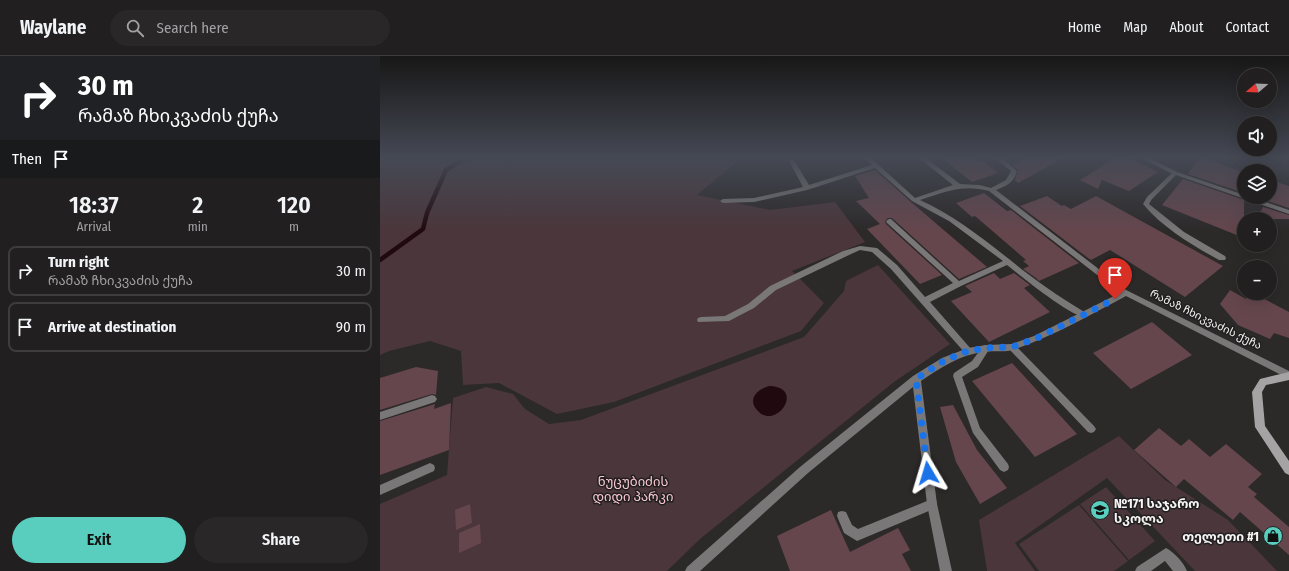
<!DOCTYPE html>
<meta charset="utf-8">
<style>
body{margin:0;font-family:"Fira Sans Condensed","Noto Sans Georgian",sans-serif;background:#292728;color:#f1f3f6;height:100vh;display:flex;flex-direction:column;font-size:15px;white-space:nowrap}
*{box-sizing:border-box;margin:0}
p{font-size:13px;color:#a2a2a4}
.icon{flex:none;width:22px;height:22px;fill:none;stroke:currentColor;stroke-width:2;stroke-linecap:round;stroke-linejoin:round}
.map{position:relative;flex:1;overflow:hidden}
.panel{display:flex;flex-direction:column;background:#211f1f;width:380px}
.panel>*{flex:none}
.banner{background:#202124;color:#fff;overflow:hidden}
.needle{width:26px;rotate:251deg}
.controls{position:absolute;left:857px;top:12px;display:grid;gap:8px}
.controls a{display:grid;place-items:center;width:40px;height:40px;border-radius:50%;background:#211f1f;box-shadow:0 4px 16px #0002,0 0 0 1px #3e3d3d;font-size:20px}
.pin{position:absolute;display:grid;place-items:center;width:34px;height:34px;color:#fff;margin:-41px -17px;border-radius:50% 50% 50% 0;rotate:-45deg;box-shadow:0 0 4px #0007}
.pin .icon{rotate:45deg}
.me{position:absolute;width:44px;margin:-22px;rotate:353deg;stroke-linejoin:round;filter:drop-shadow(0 0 3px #0008)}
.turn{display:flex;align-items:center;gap:14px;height:84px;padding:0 12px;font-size:18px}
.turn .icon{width:52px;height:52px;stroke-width:2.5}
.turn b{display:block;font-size:28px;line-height:34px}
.then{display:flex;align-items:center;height:38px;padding:0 12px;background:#0003;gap:8px;font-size:15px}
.eta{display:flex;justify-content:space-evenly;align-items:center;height:68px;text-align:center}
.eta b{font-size:24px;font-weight:600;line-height:28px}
.primary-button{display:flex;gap:8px;margin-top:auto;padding:8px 12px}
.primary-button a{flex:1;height:46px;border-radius:24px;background:#59cebf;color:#111;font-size:16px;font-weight:600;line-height:46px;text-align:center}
.primary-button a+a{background:#292728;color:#f1f3f6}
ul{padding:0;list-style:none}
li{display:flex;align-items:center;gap:12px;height:50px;margin:0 8px 6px;padding:0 4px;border:2px solid #3e3d3d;border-radius:8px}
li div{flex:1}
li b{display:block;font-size:15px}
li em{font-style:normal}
header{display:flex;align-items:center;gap:24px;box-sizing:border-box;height:56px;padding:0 20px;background:#211f1f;border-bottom:1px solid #3e3d3d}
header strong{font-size:19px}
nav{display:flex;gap:22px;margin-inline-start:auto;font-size:14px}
.search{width:280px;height:36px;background:#292728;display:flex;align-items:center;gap:10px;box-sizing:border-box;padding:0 14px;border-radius:22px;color:#a2a2a4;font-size:15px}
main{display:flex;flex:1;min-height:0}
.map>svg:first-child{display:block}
.green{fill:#4a363b}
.water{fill:#210910}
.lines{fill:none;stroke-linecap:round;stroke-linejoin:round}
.stream{stroke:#210910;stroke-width:4.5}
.building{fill:#65464d}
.lane{fill:#797777;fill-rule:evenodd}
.street{fill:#797777;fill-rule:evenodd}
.secondary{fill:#a6a3a4;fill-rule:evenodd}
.route{stroke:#1a73e8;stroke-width:7;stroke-dasharray:0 12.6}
.labels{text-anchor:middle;stroke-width:3;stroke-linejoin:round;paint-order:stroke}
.street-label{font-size:11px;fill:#f6f4f4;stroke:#221f20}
.near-park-label{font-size:13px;fill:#fac8d2;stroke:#221f20}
.near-poi-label{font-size:13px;font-weight:bold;fill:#f6f4f4;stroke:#221f20;text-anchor:start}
</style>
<header>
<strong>Waylane</strong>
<div class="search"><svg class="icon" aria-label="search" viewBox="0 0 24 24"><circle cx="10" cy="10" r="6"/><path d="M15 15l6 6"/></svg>Search here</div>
<nav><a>Home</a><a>Map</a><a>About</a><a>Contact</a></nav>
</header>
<main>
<section class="panel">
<div class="banner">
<div class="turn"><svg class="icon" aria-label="right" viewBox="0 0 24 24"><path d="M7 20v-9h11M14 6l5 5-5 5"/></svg><div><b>30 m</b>რამაზ ჩხიკვაძის ქუჩა</div></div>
<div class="then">Then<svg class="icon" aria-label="arrive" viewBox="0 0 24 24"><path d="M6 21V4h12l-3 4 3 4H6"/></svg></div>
</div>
<div class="eta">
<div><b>18:37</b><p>Arrival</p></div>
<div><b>2</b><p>min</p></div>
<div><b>120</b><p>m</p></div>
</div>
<ul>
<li><svg class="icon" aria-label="right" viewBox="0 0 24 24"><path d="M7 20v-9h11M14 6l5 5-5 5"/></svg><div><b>Turn right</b><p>რამაზ ჩხიკვაძის ქუჩა</p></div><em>30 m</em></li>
<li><svg class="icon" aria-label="arrive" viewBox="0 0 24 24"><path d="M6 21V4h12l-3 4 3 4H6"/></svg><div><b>Arrive at destination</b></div><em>90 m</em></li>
</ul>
<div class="primary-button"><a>Exit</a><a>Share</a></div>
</section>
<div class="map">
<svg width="909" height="515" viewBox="0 0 909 515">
<rect width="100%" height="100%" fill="#2c2929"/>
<!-- green -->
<path class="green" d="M 0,102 L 361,102 L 317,139 L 390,154 L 455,146 L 485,186 L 412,215 L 444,247 L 421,275 L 234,346 L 177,358 L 119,327 L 83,329 L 81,295 L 50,285 L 9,295 L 0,299 Z
M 498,209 L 570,288 L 514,326 L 320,483 L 287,515 L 0,515 L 0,448 L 67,419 L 73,342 L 106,331 L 133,338 L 145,353 L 169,368 L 201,364 L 424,281 L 464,235 L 466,225 Z
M 739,380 L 785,424 L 848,464 L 897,515 L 815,515 L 727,422 L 635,487 L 655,515 L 607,515 L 599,464 Z
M 726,431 L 775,485 L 749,504 L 700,448 Z
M 699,449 L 748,505 L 734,515 L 659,515 L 639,488 Z"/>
<!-- water -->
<path class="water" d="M 389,330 C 427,331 395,376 377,354 C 367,343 378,333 389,330 Z"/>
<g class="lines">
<!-- stream -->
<path class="stream" d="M 0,204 L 43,173 L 47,157 L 66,114 L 86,102"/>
</g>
<!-- building -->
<path class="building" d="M 562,102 L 594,102 L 599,106 L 603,105 L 618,117 L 592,126 Z
M 644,102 L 683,102 L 638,127 L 635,124 L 638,114 L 632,109 Z
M 735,102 L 749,102 L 778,116 L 749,135 L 722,124 L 718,133 L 700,124 Z
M 820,102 L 826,102 L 864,117 L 864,137 L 808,118 Z
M 495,114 L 531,146 L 607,211 L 579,223 L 512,162 L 508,162 L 505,165 L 506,168 L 562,219 L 540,228 L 487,173 L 500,168 L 476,145 L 489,142 L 475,120 Z
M 803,123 L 864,144 L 864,182 L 782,149 Z
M 894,125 L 909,130 L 909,152 L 885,144 L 887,141 L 890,141 L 890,134 Z
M 604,137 L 627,155 L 631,154 L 699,207 L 659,225 L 656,222 L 643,213 L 649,210 L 643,205 L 646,204 L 595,160 L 592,161 L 576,147 Z
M 667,140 L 682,150 L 684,149 L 691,153 L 716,140 L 843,210 L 805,241 L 730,194 L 711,204 L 708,202 L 640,150 Z
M 883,151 L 909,159 L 909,163 L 877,163 Z
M 614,217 L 620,223 L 634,217 L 650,229 L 644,232 L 670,256 L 609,286 L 571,245 L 592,236 L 585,230 Z
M 850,234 L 866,243 L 869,237 L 873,237 L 909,256 L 909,282 L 894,277 L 890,283 L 858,269 L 840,248 Z
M 772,266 L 812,299 L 751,333 L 713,297 Z
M 632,307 L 697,378 L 655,401 L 592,325 Z
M 36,311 L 58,315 L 56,339 L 52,338 L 0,354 L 0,322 Z
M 71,347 L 69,394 L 0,419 L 0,365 L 55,348 L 54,353 Z
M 573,349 L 597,394 L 627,432 L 600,448 L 576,406 L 560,351 Z
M 779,372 L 801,390 L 809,383 L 830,401 L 846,388 L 882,418 L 868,431 L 877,438 L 874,441 L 909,471 L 909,499 L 860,456 L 853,464 L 804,423 L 796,431 L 754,394 Z
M 90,448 L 92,467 L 76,474 L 75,454 Z
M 451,454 L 470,496 L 518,472 L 530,494 L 522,498 L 531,515 L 410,515 L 397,480 Z
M 100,468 L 101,487 L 79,497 L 79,477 Z"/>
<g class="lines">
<!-- lane -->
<path class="lane" d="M 484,102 L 491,102 L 535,142 L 573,129 L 539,102 L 546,102 L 580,128 L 600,129 L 611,132 L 626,124 L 631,115 L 615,102 L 622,102 L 637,115 C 634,127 626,130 616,134 L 750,237 L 749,239 L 743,239 L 609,135 C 582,128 565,136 540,144 C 580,162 613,191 648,218 C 666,232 686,245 706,257 L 707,259 L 706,261 C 695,264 638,218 627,209 L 581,230 L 550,246 L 591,293 L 592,295 L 591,297 L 588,298 L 585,297 L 511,213 L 492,196 L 480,194 L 469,199 L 396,234 L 374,252 L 349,265 L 318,266 L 317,264 L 318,262 L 321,261 L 345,260 L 368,248 L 390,230 L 463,195 L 480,190 L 497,192 L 517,209 L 545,241 L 573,227 L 507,167 L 506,165 L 509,163 L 511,163 L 579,225 L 623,205 L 569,165 L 532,145 L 495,112 L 427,134 L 374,146 L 343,147 L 340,145 L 343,143 L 374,142 L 423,131 L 409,105 L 410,104 L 414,104 L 429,129 L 492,109 Z
M 795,115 L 797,116 L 797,118 L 772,143 L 769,148 L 804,176 L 845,200 L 846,202 L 845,204 L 839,204 C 812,189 783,172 763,148 L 767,141 L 793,116 Z
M 632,288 L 635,289 L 714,370 L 716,373 L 714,376 L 711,377 L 708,376 L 629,293 L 628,291 L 629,289 Z
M 606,289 L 609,290 L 610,292 L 598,311 L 582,321 L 600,372 L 628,408 L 629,411 L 628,414 L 624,416 L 620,414 L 593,377 L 573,320 L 574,317 L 592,305 L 603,290 Z
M 52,339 L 55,340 L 57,343 L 55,346 L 0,364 L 0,356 Z
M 50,407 L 54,409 L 55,412 L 54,415 L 0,439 L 0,429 Z
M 552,443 L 556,444 L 557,448 L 556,452 L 477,485 L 464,477 L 457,460 L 458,456 L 462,455 L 466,456 L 472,469 L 478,473 Z
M 786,492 C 794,496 804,507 807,515 L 793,515 L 785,505 L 771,515 L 755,515 L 757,511 Z"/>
<!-- street -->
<path class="street" d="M 761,102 L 770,102 L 797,116 L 864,139 L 864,141 L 871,141 L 909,154 L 909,158 L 793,118 Z
M 746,234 L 909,315 L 909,323 L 746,240 C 710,259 674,280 635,293 C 626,297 614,294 604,296 C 579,299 562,311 541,325 L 557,448 L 572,515 L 560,515 L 547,448 L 533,331 L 428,417 L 320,515 L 305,515 L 307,511 L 420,411 L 533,320 L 562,302 L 588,292 L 606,289 L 632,288 L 654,280 Z"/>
<!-- secondary -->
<path class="secondary" d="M 909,316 L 909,324 L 886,329 L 882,336 L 885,370 L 909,405 L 909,419 L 905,417 L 875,371 L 872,336 L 880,323 Z"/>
</g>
<!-- sky -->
<linearGradient id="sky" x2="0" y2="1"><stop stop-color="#181717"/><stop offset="0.58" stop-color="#454954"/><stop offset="1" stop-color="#454954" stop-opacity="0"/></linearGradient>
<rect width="909" height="175" fill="url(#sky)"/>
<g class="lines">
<!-- route -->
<path class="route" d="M 548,417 L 536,323 L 565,304 L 588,295 L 606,292 L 632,291 L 657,282 L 735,243"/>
</g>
<!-- icons -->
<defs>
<symbol id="school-disc" viewBox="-11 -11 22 22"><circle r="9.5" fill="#59cebf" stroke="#221f20"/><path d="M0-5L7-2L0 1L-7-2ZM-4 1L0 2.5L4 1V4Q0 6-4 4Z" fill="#111"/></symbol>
<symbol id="shop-disc" viewBox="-11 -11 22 22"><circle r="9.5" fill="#59cebf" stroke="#221f20"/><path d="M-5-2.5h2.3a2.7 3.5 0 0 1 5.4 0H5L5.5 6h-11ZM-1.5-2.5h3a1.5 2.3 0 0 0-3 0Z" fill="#111"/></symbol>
</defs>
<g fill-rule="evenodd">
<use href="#school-disc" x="709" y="443" width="22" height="22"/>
<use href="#shop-disc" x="882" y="469" width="22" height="22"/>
</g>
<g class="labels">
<!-- street labels -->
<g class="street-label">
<text transform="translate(826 263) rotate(26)" y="4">რამაზ ჩხიკვაძის ქუჩა</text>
</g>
<!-- near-park labels -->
<g class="near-park-label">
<text x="253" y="430">ნუცუბიძის<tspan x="253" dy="15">დიდი პარკი</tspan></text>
</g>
<!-- near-poi labels -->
<g class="near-poi-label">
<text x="734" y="452">№171 საჯარო<tspan x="734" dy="15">სკოლა</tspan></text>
<text x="879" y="485" text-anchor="end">თელეთი #1</text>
</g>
</g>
</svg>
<div class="controls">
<a><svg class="needle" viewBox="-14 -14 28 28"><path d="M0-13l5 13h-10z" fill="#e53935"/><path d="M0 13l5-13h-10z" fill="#a2a2a4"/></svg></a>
<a><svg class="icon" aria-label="sound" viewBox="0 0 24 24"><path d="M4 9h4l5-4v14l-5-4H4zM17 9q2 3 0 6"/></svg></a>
<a><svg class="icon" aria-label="layers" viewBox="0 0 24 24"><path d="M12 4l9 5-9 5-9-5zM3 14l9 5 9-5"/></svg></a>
<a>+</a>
<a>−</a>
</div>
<div class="pin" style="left:735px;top:243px;background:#d93025"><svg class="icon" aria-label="arrive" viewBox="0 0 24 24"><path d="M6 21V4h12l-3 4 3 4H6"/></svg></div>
<svg class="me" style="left:548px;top:417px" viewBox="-20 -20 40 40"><path d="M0-17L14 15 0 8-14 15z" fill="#1a73e8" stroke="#fff" stroke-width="4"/></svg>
</div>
</main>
